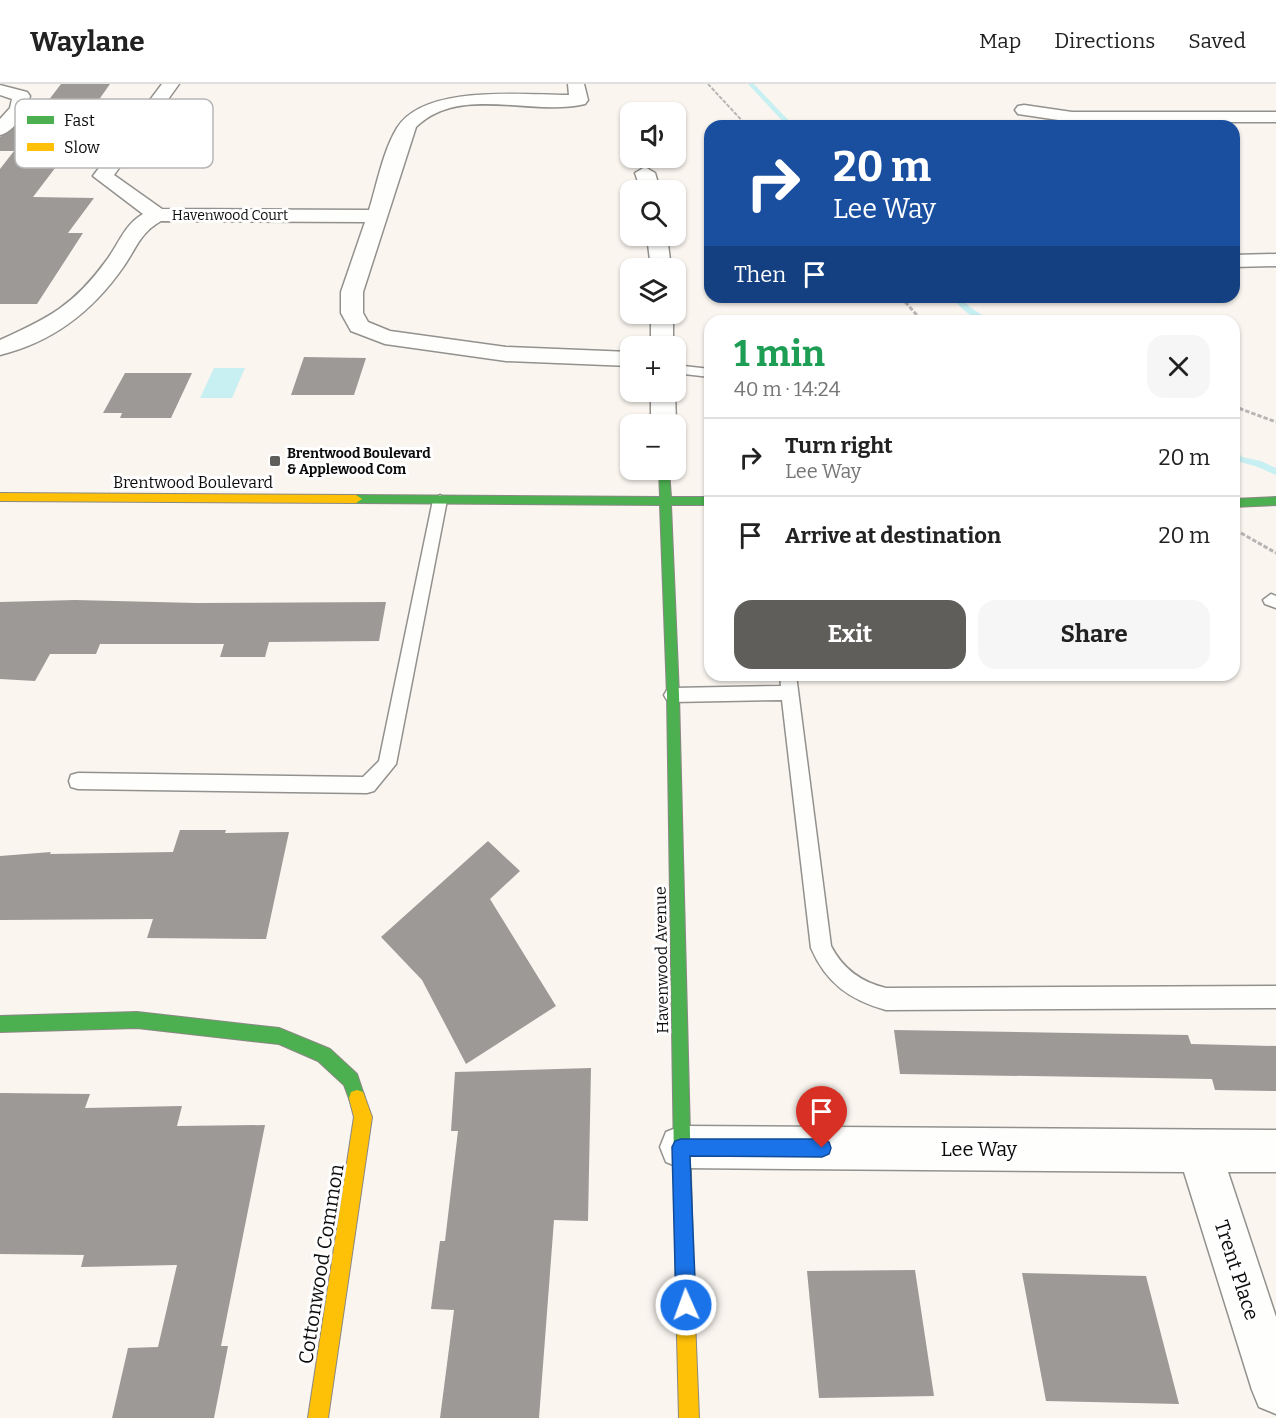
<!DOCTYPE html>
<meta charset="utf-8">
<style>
body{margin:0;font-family:Bitter,serif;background:#f6f6f6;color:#222;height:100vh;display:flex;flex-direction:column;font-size:22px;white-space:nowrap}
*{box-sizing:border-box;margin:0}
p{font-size:20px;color:#767676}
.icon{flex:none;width:33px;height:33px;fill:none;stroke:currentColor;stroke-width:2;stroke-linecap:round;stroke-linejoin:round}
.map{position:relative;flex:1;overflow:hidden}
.details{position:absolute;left:704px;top:231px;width:536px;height:366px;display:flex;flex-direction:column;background:#fff;border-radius:18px;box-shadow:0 2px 4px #0004}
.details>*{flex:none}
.top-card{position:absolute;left:704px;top:36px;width:536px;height:183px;border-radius:18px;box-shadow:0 2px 4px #0004;background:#1a4fa0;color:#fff;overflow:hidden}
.controls{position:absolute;left:620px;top:18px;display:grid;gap:12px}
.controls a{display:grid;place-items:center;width:66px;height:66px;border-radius:12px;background:#fff;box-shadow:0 2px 4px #0004;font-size:30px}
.pin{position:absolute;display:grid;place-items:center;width:51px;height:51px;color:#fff;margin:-62px -26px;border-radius:50% 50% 50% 0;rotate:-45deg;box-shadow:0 0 6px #0007}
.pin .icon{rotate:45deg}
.me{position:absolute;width:66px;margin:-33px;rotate:358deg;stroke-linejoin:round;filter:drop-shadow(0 0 4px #0008)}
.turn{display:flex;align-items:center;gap:21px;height:126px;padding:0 30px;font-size:27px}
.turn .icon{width:78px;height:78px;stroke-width:2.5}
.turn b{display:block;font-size:42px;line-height:51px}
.then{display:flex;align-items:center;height:57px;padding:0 30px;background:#0003;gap:12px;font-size:22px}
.round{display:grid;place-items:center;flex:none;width:63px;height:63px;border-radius:18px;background:#f6f6f6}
.summary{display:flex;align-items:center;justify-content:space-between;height:102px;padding:0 30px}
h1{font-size:36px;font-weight:700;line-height:45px;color:#1e9e55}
.button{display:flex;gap:12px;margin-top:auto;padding:12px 30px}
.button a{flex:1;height:69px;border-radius:18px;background:#5f5e5b;color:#fff;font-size:24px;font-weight:700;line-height:69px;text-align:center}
.button a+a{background:#f6f6f6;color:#222}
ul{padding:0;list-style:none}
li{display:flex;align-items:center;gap:18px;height:78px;padding:0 30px;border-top:2px solid #e0e0e0}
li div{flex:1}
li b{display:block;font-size:22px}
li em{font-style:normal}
header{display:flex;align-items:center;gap:36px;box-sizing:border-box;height:84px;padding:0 30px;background:#fff;border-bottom:2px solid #e0e0e0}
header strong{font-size:28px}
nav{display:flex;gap:33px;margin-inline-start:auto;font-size:21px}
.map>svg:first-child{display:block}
.water{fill:#c8f0f2}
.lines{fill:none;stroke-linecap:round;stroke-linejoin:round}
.stream{fill:#c8f0f2;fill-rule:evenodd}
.building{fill:#9c9996}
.lane-casing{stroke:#93918e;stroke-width:3}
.street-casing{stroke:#93918e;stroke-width:3}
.fast-casing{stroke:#8a8885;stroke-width:2}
.slow-casing{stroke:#8a8885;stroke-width:2}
.path-far1{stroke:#b7b6b5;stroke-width:2;stroke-dasharray:4 1.5;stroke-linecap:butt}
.path{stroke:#b7b6b5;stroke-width:3;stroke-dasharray:4.5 2;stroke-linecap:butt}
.lane{fill:#fefefd;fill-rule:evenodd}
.street{fill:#fefefd;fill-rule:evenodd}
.fast{fill:#4caf50;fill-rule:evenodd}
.slow{fill:#ffc107;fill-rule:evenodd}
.route{fill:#1a73e8;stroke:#114b97;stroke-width:1.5}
.poi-dot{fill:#5f5e5b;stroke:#fff;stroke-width:2}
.labels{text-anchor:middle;stroke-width:6;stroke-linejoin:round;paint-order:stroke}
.far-street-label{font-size:14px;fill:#0c0c0c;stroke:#fff}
.far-poi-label{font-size:14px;font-weight:bold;fill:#0c0c0c;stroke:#fff;text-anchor:start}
.street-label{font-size:16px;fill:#0c0c0c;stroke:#fff}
.near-street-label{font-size:20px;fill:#0c0c0c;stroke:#fff}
.key{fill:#fff;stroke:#b6b6b6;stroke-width:1.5}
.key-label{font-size:16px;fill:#0c0c0c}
</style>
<header>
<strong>Waylane</strong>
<nav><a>Map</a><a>Directions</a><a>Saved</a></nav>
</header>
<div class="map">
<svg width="1276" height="1334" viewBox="0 0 1276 1334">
<rect width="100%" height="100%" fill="#faf5ef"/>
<!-- water -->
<path class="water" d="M 214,284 L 245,284 L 232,314 L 200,314 Z"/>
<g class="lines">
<!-- stream -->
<path class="stream" d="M 748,0 L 754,0 L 794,42 L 787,42 Z
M 952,213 L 960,213 L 970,223 L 991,237 C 974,237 962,226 952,213 Z
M 1233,364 L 1236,365 L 1242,373 L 1261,377 L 1276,384 L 1276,391 L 1255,382 L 1236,377 L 1233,374 Z"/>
</g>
<!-- building -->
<path class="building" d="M 61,0 L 110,0 L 84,37 L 88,37 L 72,58 L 75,58 L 33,113 L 94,114 L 68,149 L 83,149 L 37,220 L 0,220 L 0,85 L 14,67 L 0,67 L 0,53 L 17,42 L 31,17 L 48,17 Z
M 304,273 L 366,274 L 354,311 L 291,311 Z
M 125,289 L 192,289 L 171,334 L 120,334 L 122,329 L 103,329 Z
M 75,516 L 196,519 L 386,518 L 379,557 L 269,558 L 265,573 L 220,573 L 224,560 L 100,560 L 96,570 L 50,570 L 35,597 L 0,595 L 0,518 Z
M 180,746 L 226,746 L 225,749 L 289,748 L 266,855 L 147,854 L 153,835 L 0,836 L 0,772 L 51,768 L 50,770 L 173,768 Z
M 488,757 L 520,787 L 490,815 L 556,922 L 466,980 L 422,896 L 381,853 Z
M 894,946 L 1188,951 L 1191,960 L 1276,962 L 1276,1007 L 1215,1006 L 1212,995 L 900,990 Z
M 591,984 L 588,1137 L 554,1136 L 539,1334 L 440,1334 L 454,1226 L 431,1225 L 440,1157 L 445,1157 L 458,1047 L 451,1047 L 455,988 Z
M 0,1009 L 90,1010 L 85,1024 L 182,1022 L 177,1042 L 265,1041 L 221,1262 L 228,1262 L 214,1334 L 112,1334 L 128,1264 L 158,1263 L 177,1181 L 81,1183 L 84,1171 L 0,1170 Z
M 915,1186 L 934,1312 L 819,1314 L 807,1187 Z
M 1022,1189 L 1146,1192 L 1179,1320 L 1046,1317 Z"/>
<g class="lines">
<defs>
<path id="lane" d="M 675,281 L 710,285 L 710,293 L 675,289 Z
M 440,411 L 447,416 L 396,680 L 374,707 L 367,709 L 78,705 L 71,703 L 69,697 L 71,691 L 78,689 L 363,693 L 379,677 L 433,416 Z
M 1271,510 L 1276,512 L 1276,524 L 1265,520 L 1263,516 Z
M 780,591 L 796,591 L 831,862 C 843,885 861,898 886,904 L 1276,902 L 1276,924 L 886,926 C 850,916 826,899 811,864 L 782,616 L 673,618 L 667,616 L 664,611 L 667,606 L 673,604 L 781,602 Z"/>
<path id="street" d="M 162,0 L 179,0 L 114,91 L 162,125 L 369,126 C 377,100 383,67 397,44 C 424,0 523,11 569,11 L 568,0 L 584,0 L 588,16 L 585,20 C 532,33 460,0 416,43 L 363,208 L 363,229 L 368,238 L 390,247 L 506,263 L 630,268 L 630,282 L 506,277 L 385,260 L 351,247 L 341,229 L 341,208 L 365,138 L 161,137 C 140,149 137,163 124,182 C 93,227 53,258 0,271 L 0,256 C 49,234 74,221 106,177 C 119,160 124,141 143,130 L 93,92 Z
M 0,1 L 27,8 L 30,12 C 26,26 15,48 0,51 L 0,35 L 10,24 L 12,15 L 0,11 Z
M 1024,21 L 1072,28 L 1276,28 L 1276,38 L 1072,38 L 1018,30 L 1015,26 L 1018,22 Z
M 645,83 L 655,89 L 660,106 L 641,106 L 635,89 Z
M 647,152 L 667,152 L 671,184 L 651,184 Z
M 1276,170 L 1276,182 L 1233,183 L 1233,171 Z
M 651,230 L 673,230 L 673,262 L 651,262 Z
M 651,308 L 675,308 L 676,340 L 675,341 L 651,340 Z
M 681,1042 L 1276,1046 L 1276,1088 L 1228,1088 L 1276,1233 L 1276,1330 L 1259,1323 L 1252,1306 L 1184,1088 L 681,1084 L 666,1078 L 660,1063 L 666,1048 Z"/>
<path id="fast" d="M 659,386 L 669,386 L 671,413 L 710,413 L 710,421 L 671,421 L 679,611 L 694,1211 L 692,1218 L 685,1220 L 678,1218 L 676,1211 L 667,611 L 660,421 L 356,419 L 350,415 L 356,411 L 660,413 Z
M 1276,413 L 1276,421 L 1233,423 L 1233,415 Z
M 137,928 L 279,944 L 330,965 L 357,990 L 365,1014 L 363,1020 L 357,1022 L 351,1020 L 344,1001 L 318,977 L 279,960 L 137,944 L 0,948 L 0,932 Z"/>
<path id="slow" d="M 0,409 L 356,411 L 362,415 L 356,419 L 0,417 Z
M 357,1006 L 363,1008 L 372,1033 L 328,1334 L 308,1334 L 354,1033 L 349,1014 L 351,1008 Z
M 685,1202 L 692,1204 L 694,1211 L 699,1334 L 679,1334 L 676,1211 L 678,1204 Z"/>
</defs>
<!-- lane casing -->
<use href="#lane" class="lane-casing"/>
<!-- street casing -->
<use href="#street" class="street-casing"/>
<!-- fast casing -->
<use href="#fast" class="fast-casing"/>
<!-- slow casing -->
<use href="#slow" class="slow-casing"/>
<!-- path-far1 -->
<path class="path-far1" d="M 708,0 L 747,42"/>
<!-- path -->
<path class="path" d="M 901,213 L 922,237
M 1233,322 L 1276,338
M 1241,449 L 1276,469"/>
<!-- lane -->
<use href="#lane" class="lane"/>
<!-- street -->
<use href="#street" class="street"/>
<!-- fast -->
<use href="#fast" class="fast"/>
<!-- slow -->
<use href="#slow" class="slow"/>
</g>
<!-- route -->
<path class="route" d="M 681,1055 L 822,1055 L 829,1058 L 831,1064 L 829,1070 L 822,1073 L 690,1072 L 696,1221 L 693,1228 L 686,1231 L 679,1228 L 676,1221 L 672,1063 L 675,1057 Z"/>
<!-- markers -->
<rect class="poi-dot" x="269" y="371" width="12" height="12" rx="3"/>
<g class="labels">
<!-- far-street labels -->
<g class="far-street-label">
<text x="230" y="136">Havenwood Court</text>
</g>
<!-- far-poi labels -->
<g class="far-poi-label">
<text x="287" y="374">Brentwood Boulevard<tspan x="287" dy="16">&amp; Applewood Com</tspan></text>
</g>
<!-- street labels -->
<g class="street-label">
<text x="193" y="404">Brentwood Boulevard</text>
<text transform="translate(661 876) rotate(-91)" y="6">Havenwood Avenue</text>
</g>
<!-- near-street labels -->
<g class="near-street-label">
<text x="979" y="1072">Lee Way</text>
<text transform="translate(321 1180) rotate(-81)" y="7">Cottonwood Common</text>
<text transform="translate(1237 1186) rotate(72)" y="7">Trent Place</text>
</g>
</g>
<!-- legend -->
<rect x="15" y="15" width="198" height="69" rx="9" class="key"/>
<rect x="27" y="32" width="27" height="8" fill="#4caf50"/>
<rect x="27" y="59" width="27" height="8" fill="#ffc107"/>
<g class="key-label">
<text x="64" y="42">Fast</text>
<text x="64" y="69">Slow</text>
</g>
</svg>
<div class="controls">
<a><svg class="icon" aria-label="sound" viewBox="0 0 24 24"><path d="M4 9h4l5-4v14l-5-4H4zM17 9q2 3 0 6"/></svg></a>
<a><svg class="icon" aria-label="search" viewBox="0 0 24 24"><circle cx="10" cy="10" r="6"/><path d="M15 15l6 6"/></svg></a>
<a><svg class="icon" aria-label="layers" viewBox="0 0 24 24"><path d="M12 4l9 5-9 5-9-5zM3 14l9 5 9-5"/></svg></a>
<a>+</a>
<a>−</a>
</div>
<div class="pin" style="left:822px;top:1064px;background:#d93025"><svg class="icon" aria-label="arrive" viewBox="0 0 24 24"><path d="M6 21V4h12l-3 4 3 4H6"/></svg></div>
<svg class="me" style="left:686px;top:1221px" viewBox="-20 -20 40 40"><circle r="17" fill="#1a73e8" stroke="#fff" stroke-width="3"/><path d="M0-11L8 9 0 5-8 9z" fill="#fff"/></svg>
<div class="top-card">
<div class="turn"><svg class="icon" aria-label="right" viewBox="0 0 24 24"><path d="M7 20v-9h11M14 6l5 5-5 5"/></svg><div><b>20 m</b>Lee Way</div></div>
<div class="then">Then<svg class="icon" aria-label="arrive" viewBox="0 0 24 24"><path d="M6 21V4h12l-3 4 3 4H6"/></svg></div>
</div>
<section class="details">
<div class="summary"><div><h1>1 min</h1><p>40 m · 14:24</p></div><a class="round"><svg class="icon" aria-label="close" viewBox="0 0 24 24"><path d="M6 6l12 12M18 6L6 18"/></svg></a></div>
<ul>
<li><svg class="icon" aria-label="right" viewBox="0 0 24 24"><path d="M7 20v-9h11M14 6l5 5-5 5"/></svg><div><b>Turn right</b><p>Lee Way</p></div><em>20 m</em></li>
<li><svg class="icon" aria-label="arrive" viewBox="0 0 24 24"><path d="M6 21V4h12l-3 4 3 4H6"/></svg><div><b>Arrive at destination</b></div><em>20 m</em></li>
</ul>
<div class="button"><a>Exit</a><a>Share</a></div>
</section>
</div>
